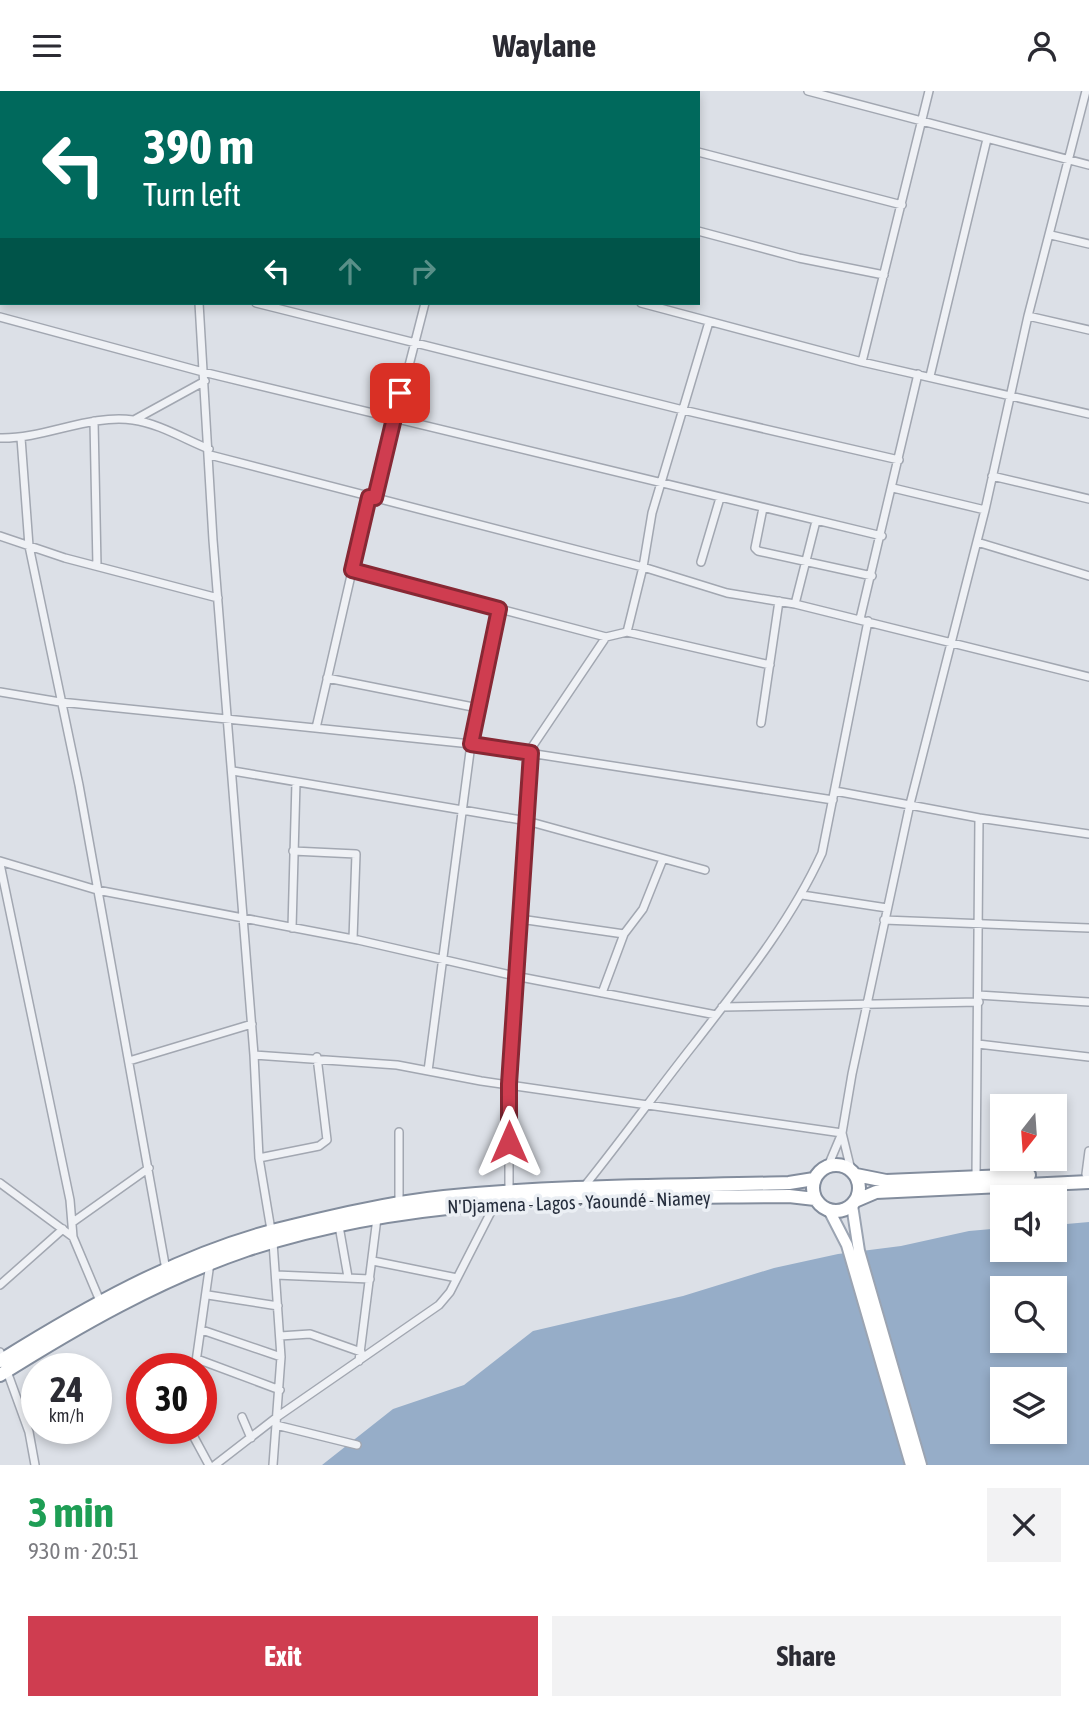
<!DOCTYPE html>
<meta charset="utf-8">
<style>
body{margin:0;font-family:"Asap Condensed",sans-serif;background:#f2f2f3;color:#2b2b33;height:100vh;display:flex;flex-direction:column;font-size:26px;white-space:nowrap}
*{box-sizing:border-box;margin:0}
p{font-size:23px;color:#7c7c81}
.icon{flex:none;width:38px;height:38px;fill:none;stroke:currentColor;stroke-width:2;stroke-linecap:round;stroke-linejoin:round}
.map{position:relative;height:1374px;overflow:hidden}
.side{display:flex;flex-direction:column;background:#fff;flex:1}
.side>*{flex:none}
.guide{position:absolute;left:0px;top:0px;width:700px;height:214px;box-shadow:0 4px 10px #0003;background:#00695c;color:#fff;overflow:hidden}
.needle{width:46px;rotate:197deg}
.tools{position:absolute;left:990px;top:1003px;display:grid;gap:14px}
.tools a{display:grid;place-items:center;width:77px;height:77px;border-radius:0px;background:#fff;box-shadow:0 4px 10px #0003;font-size:35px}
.speed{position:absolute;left:21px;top:1262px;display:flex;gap:14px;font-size:35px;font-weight:700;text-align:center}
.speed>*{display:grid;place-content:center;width:91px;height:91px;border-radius:50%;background:#fff;box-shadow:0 4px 10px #0003;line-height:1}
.speed small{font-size:18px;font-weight:400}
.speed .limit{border:10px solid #d22;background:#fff;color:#111}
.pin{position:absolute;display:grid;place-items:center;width:60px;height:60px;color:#fff;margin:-30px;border-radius:14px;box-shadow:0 4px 10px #0006}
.me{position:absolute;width:77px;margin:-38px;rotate:0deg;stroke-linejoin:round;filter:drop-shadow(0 0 5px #0008)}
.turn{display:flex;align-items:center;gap:24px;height:147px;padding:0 28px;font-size:32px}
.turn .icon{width:91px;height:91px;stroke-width:2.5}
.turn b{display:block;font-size:49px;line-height:60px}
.lanes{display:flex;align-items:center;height:66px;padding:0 28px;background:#0003;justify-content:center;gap:35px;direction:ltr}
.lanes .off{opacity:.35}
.round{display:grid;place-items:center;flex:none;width:74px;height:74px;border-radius:0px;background:#f2f2f3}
.headline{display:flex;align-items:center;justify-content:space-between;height:119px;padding:0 28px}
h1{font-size:42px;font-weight:700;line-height:52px;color:#1e9e55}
.button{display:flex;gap:14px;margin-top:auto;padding:14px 28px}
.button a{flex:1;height:80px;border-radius:0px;background:#cf3d50;color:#fff;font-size:28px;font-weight:700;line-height:80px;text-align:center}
.button a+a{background:#f2f2f3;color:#2b2b33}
header{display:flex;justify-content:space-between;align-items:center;height:91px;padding:0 28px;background:#fff;font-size:32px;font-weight:700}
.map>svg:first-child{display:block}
.water{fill:#96adc8;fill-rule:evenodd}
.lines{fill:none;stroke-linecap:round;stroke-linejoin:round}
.street-casing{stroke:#a2a7b1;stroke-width:10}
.primary-casing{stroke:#9ba4b2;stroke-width:14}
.highway-casing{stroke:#838d9d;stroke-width:16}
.street{stroke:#eff1f5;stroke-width:7}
.primary{stroke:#fff;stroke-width:10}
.highway{stroke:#fff;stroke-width:12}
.route-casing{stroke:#872834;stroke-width:18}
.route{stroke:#cf3d50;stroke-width:12}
.labels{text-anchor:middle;stroke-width:7;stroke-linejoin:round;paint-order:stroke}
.street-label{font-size:19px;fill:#262e3d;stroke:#ebeff4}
</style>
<header><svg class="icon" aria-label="menu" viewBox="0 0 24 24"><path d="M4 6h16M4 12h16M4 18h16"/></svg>Waylane<svg class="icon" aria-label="person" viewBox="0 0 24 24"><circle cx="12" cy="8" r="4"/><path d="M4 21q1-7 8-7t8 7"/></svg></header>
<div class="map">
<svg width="1089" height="1374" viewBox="0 0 1089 1374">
<rect width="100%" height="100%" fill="#dce0e7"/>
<!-- water -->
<path class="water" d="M 1089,1131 L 1089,1374 L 322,1374 L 393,1318 L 464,1294 L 533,1240 L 683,1205 L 774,1177 L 838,1163 L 901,1155 L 969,1140 L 1003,1137 L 1003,1158 L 1055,1158 L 1055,1134 ZM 1003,1197 L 1055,1197 L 1055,1250 L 1003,1250 ZM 1003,1288 L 1055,1288 L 1055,1340 L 1003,1340 Z"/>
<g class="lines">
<defs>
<path id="street" d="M 2,0 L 2,2
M 808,0 L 1089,74
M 188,2 L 189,0
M 271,2 L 271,0
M 453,2 L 454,0
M 639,2 L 639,0
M 0,52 L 2,53
M 698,61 L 902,114
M 698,140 L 799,167 L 884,184
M 1051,144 L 1089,153
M 0,145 L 2,145
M 199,212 L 213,449 L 254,964 L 259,1067 L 273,1151 L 281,1266 L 273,1374
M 256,212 L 683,319 L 899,369
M 641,212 L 862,271 L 1089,323
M 1028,225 L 1089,239
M 0,226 L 203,281 L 882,445
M 862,271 L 929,0
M 930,285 L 987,48
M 134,329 L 205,290
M 94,330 L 97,475
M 0,347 C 45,348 89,323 133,329 C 158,332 186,349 209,358
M 21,347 L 29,455 L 79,694 L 166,1179
M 210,364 L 643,476 L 727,502 L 795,513 L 1089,586
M 992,385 L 1089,408
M 893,397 L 985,419
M 375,407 L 425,212
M 763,417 L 755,457 L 758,460 L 872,485
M 0,445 L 65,467 L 218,507
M 977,451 L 1089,485
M 701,471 L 720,407
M 352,479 L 606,546 L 627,541 L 770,574
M 795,513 L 816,430
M 860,528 L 918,283
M 627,541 L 643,476 L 652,422 L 709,231
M 327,587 L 478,617
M 0,601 L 60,611 L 471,653 L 833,709
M 761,632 L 779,510
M 316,637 L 369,406
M 233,680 L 527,730 L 705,779
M 835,700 L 979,727 L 976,1086
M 979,727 L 1089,743
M 293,760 L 356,763 L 353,848
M 0,770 L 97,799 L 358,849 L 515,885 L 716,924
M 0,773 L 70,1109 L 73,1146 L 100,1210
M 802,804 L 887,817
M 520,828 L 624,843
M 884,829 L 1089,837
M 292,837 L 296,691
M 602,902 L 624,843 L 643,818 L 663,768
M 978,904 L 1089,911
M 722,916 L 979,911
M 978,953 L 1089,966
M 254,964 L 397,974 L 481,990 L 842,1042
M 129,970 L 252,933
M 428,980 L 471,653 L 499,518
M 259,1067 L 319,1055 L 327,1049 L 317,966
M 828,1075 L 842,1042
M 851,1079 L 842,1042 L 852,983 L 910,713 L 985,419 L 1028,225 L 1086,0
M 1086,1083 L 1089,1060
M 0,1092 L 73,1146
M 583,1097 C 621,1050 656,1001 694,953 C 741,892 790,832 822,762 L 868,530
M 509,1100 L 509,993 L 532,656 L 606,546
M 399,1112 L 399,1041
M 73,1131 L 149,1077
M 339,1135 L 348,1186
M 373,1170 L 457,1187
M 276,1184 L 370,1188
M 0,1194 L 63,1138
M 208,1204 L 278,1215
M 202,1239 L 281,1266
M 280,1245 L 310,1243 L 361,1261
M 0,1261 L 29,1341 L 35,1374
M 197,1268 L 280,1299
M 359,1270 L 377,1127
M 195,1278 L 210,1172
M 242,1326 L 251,1347
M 276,1334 L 357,1354
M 189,1337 L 209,1374
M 215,1374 L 277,1326 L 439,1214 L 450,1201 L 495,1113"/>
<path id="primary" d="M 852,1114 L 859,1160 L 921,1374
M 829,1119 L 847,1154 L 911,1374"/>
<path id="highway" d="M813 1097a23 23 0 1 1 46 0a23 23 0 1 1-46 0Z
M 856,1084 L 886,1090 L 1029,1084
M 855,1110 L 876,1101 L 1089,1091
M 0,1270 C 85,1217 175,1166 272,1140 C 328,1126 387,1112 444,1106 C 558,1094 674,1095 789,1092 L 814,1088
M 0,1284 C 78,1235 158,1189 246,1159 C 421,1101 607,1107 789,1105 L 815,1108"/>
</defs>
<!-- street casing -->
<use href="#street" class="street-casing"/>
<!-- primary casing -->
<use href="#primary" class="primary-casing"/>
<!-- highway casing -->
<use href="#highway" class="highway-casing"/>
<!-- street -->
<use href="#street" class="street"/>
<!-- primary -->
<use href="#primary" class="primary"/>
<!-- highway -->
<use href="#highway" class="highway"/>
</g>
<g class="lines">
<defs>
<path id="route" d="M 400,302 L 375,407 L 369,406 L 352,479 L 499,518 L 471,653 L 531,662 L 509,993 L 509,1051"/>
</defs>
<!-- route casing -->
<use href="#route" class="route-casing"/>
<!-- route -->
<use href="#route" class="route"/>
</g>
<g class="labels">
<!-- street labels -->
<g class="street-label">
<text transform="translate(579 1111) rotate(-2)" y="7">N'Djamena - Lagos - Yaoundé - Niamey</text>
</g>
</g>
</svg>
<div class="tools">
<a><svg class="needle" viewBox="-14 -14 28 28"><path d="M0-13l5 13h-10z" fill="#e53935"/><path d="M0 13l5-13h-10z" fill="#7c7c81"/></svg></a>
<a><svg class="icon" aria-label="sound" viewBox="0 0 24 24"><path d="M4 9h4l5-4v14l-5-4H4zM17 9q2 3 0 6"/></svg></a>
<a><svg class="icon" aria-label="search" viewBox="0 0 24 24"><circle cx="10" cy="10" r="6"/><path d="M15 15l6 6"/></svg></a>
<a><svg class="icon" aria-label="layers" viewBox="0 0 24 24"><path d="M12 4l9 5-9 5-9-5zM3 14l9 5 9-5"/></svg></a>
</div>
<div class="speed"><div>24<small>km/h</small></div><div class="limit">30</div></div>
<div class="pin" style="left:400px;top:302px;background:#d93025"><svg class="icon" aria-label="arrive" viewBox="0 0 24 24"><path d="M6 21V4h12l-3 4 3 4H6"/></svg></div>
<svg class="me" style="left:509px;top:1051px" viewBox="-20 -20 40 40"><path d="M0-17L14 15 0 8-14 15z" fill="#cf3d50" stroke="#fff" stroke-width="4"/></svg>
<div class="guide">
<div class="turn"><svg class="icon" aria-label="left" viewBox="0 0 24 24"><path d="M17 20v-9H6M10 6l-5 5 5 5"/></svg><div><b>390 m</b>Turn left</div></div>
<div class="lanes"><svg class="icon" aria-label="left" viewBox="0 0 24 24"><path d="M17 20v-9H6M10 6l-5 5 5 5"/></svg><svg class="icon off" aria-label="ahead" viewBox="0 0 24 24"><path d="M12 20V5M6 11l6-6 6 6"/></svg><svg class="icon off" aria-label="right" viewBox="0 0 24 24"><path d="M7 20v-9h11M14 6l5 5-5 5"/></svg></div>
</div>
</div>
<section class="side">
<div class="headline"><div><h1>3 min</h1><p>930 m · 20:51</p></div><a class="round"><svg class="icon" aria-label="close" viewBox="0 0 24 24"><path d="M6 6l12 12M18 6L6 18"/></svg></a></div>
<div class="button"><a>Exit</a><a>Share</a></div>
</section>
